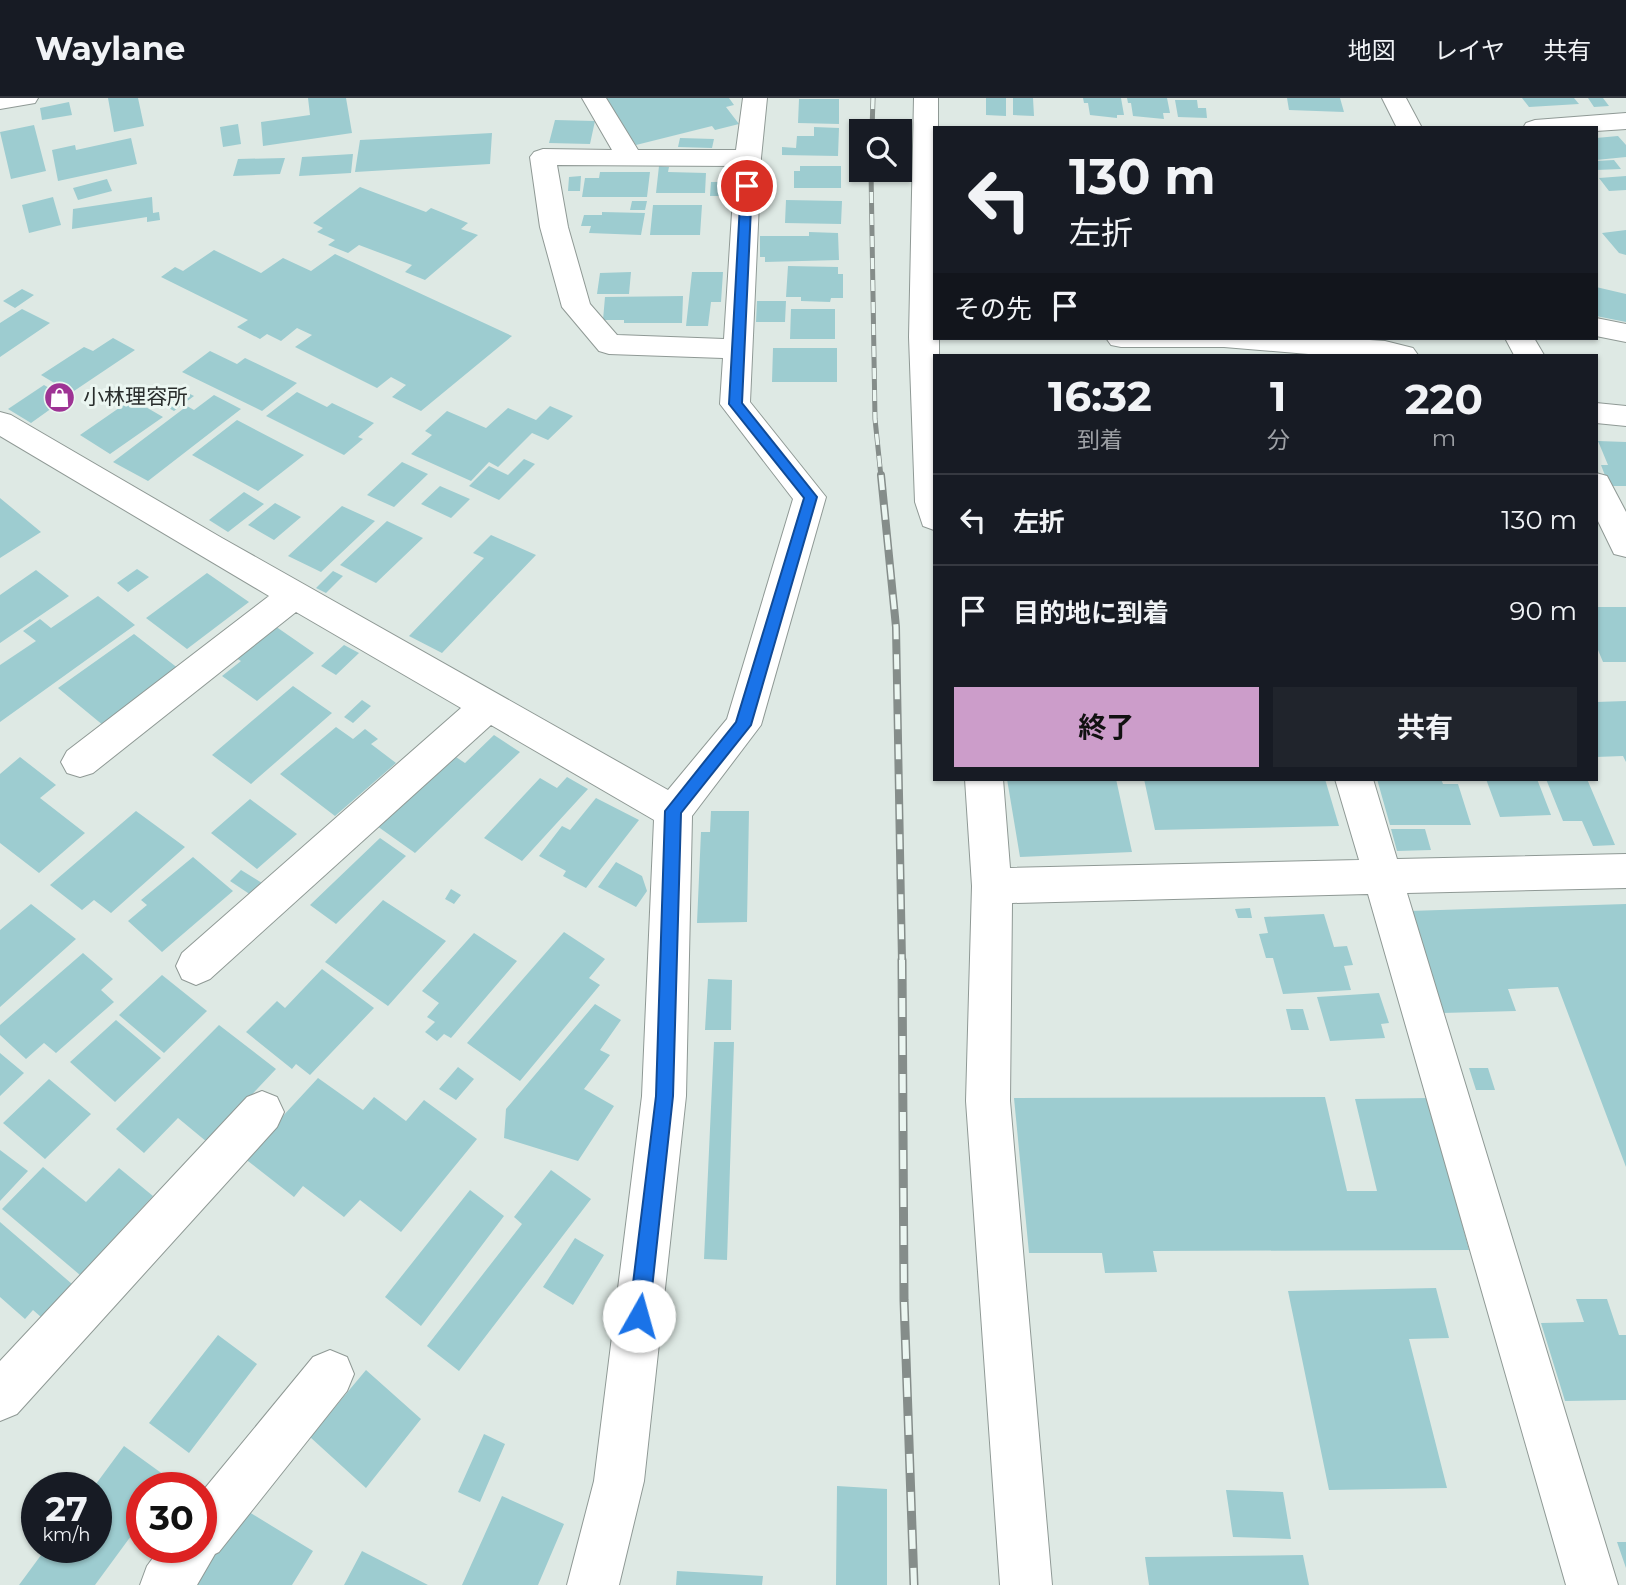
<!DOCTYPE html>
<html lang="ja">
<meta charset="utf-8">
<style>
body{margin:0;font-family:Montserrat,"Noto Sans JP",sans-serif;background:#20242c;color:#f1f3f6;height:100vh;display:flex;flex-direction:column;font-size:26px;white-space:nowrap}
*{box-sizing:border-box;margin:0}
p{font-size:23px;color:#9ea1a6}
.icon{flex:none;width:38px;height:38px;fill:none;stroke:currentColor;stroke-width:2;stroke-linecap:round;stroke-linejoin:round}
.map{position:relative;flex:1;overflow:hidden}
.details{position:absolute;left:933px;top:256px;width:665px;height:427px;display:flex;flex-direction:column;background:#171b24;border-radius:0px;box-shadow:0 2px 5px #0004}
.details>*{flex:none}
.top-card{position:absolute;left:933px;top:28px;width:665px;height:214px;border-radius:0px;box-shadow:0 2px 5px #0004;background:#171b24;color:#f1f3f6;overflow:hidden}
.fabs{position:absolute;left:849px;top:21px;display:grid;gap:14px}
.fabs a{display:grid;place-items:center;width:63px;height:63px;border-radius:0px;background:#171b24;box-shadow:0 2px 5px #0004;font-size:35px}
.speed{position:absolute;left:21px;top:1374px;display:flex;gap:14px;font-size:35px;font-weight:700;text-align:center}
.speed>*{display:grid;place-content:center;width:91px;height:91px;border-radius:50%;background:#171b24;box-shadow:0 2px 5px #0004;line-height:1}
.speed small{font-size:18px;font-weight:400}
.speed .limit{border:10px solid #d22;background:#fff;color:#111}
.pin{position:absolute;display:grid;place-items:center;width:60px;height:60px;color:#fff;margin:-30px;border:4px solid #fff;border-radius:50%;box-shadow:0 2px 7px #0007}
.me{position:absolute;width:77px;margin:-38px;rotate:7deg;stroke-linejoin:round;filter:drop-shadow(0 0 5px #0008)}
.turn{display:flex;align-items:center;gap:24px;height:147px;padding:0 21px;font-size:32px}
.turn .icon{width:91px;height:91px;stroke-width:2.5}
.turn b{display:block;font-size:49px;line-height:60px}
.then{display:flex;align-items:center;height:66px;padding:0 21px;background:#0003;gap:14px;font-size:26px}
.eta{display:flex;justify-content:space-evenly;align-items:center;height:119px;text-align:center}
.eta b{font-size:42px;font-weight:700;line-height:49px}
.button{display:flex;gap:14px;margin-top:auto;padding:14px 21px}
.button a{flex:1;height:80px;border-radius:0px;background:#cc9dca;color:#111;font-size:28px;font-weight:700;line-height:80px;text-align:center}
.button a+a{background:#20242c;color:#f1f3f6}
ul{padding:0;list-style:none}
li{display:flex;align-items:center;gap:21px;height:91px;padding:0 21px;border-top:2px solid #363941}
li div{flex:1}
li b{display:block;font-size:26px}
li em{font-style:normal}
header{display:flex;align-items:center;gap:42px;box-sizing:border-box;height:98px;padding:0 35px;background:#171b24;border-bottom:2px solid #363941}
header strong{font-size:33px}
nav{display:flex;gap:38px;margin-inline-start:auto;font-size:24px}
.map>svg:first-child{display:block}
.building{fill:#9dccd0}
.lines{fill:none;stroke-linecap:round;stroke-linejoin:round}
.minor-casing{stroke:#8f9995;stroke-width:2}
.minor{fill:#fff;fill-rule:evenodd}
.rail-far2-casing{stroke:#858d8a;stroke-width:5}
.rail-far1-casing{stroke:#858d8a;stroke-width:8}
.rail-casing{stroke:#858d8a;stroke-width:9}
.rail-far2{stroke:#ebf6f1;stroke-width:3.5;stroke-dasharray:11;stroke-linecap:butt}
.rail-far1{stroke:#ebf6f1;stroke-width:5;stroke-dasharray:15;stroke-linecap:butt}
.rail{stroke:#ebf6f1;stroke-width:6;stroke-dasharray:19;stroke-linecap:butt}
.route{fill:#1a73e8;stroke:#114b97;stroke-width:2}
.labels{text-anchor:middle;stroke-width:6;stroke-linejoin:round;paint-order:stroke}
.far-poi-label{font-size:21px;fill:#282c2b;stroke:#ebf6f1;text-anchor:start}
</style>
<header>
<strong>Waylane</strong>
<nav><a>地図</a><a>レイヤ</a><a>共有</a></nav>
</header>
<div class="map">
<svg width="1626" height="1487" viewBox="0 0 1626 1487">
<rect width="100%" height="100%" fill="#dee9e4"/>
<!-- building -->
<path class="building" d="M 108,0 L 138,0 L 144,28 L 114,34 Z
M 308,0 L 346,0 L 352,35 L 263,48 L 261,24 L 310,17 Z
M 604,0 L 729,0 L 734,7 L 726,9 L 739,26 L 715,32 L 712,28 L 636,47 Z
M 986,0 L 1006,0 L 1006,18 L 986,17 Z
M 1013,0 L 1033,0 L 1034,18 L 1013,17 Z
M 1083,0 L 1121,0 L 1124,17 L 1117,17 L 1117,20 L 1090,17 L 1088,5 L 1084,5 Z
M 1127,0 L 1167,0 L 1170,15 L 1163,15 L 1164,21 L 1133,18 L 1131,5 L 1128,5 Z
M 1287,0 L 1340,0 L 1344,14 L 1289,12 Z
M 1522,0 L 1574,0 L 1579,6 L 1529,9 Z
M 1588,0 L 1603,0 L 1609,8 L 1594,9 Z
M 799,1 L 839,1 L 839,26 L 798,25 Z
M 1175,2 L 1197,2 L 1198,10 L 1206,10 L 1207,20 L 1178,19 Z
M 69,4 L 72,17 L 42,22 L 40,10 Z
M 555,22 L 595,23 L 590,46 L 549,45 Z
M 238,26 L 241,46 L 223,49 L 220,29 Z
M 34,27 L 46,73 L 11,81 L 0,34 Z
M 814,29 L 839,30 L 838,58 L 782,57 L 782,49 L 796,50 L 797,38 L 814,38 Z
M 492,35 L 490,66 L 355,74 L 360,42 Z
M 1618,38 L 1626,47 L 1626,59 L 1596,62 L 1596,40 Z
M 131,40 L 137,66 L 58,83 L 52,52 L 75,47 L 76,52 Z
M 680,40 L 714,41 L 712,50 L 678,49 Z
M 353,56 L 351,75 L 299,78 L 302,59 Z
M 285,60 L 280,76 L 233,78 L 238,61 Z
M 1614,62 L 1621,71 L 1596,72 L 1596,63 Z
M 659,68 L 669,69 L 668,74 L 706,75 L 705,95 L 656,95 Z
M 800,68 L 841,68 L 841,90 L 794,90 L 794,73 L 800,73 Z
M 600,74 L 650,74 L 647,99 L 582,99 L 585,80 L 599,80 Z
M 581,78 L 580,93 L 568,93 L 569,79 Z
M 1626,78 L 1626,92 L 1609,93 L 1599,80 Z
M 107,81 L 112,93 L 78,102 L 73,90 Z
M 711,84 L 732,84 L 731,98 L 710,98 Z
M 360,89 L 426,114 L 431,110 L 468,125 L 461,131 L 478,137 L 425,182 L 405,174 L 412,167 L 359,147 L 348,155 L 328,147 L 335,142 L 317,134 L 323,130 L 313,125 Z
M 53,99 L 61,127 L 29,135 L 22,107 Z
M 152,99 L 153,115 L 159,114 L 160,122 L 147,124 L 147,119 L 72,131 L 73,111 Z
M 786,102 L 842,103 L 841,126 L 785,125 Z
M 632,103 L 647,103 L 645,112 L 630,112 Z
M 653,107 L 702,107 L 700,137 L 650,137 Z
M 602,114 L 645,115 L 641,137 L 589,135 L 591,128 L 581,128 L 584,117 L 602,117 Z
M 1626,132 L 1626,157 L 1619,155 L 1602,135 Z
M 809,134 L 838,135 L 839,162 L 765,164 L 765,159 L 760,159 L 760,138 L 809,138 Z
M 214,152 L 261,175 L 283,160 L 311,173 L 335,156 L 512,238 L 421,313 L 392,299 L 406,287 L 391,279 L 377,290 L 295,249 L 312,237 L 297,230 L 281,243 L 267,236 L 260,241 L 237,229 L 248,222 L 161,179 L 175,169 L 183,173 Z
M 788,168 L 838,169 L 838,176 L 843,176 L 843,200 L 831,200 L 830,204 L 801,203 L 801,199 L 786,199 Z
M 631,174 L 629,196 L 597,196 L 600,175 Z
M 692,174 L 723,174 L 721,204 L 711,204 L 708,228 L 686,228 Z
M 1596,189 L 1626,196 L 1626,224 L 1596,218 Z
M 22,191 L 34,197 L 15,210 L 3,203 Z
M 683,198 L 682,225 L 624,225 L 624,222 L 603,222 L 605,199 Z
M 757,203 L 786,203 L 785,224 L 756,224 Z
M 22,211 L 50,225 L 0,259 L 0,225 Z
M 791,211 L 835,211 L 835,241 L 790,241 Z
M 113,240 L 135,252 L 71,295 L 41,277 L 84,249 L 93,253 Z
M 773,250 L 837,250 L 837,284 L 772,284 Z
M 210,253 L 237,266 L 245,260 L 297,285 L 262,313 L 182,274 Z
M 44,287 L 66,300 L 31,325 L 8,311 Z
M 178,290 L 194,298 L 174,313 L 158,304 Z
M 297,294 L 327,309 L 332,305 L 374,325 L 358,339 L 363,341 L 344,357 L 266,318 Z
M 214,297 L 241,311 L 148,383 L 113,364 L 187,308 L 194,312 Z
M 132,301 L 163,319 L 110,356 L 80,337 Z
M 550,308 L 573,318 L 548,342 L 532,335 L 498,369 L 489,364 L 471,383 L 411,356 L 432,337 L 425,333 L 447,313 L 486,330 L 508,310 L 536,322 Z
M 237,322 L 304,357 L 258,393 L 192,357 Z
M 1598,343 L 1626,344 L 1626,388 L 1609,388 L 1601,367 L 1608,367 Z
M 524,361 L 535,366 L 499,402 L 469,388 L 489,368 L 508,377 Z
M 402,364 L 428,376 L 394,409 L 367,397 Z
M 440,388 L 470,401 L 451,420 L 421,406 Z
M 244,394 L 264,406 L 228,434 L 209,422 Z
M 0,400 L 41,434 L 0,460 Z
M 275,405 L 301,419 L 274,442 L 248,427 Z
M 342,408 L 375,423 L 321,474 L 288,458 Z
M 387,423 L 423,440 L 376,485 L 340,467 Z
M 491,437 L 536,457 L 442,555 L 409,538 L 484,460 L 473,455 Z
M 137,471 L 149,479 L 128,494 L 117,485 Z
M 36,472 L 69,498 L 0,545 L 0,497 Z
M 333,473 L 343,478 L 326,495 L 316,490 Z
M 207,475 L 249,504 L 187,551 L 146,520 Z
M 98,498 L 135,527 L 0,624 L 0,567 L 36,543 L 23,533 L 40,521 L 51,530 Z
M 1596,509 L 1626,509 L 1626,564 L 1603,564 L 1596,547 Z
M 275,528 L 314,555 L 257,603 L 222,578 L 241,563 L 236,560 Z
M 134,536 L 179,571 L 104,628 L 58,590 Z
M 344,547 L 359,555 L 336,577 L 321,568 Z
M 293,588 L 332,615 L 251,686 L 212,657 Z
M 362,602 L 371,608 L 353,625 L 344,619 Z
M 1626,603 L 1626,664 L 1623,658 L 1596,659 L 1596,604 Z
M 336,629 L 353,641 L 365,631 L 378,641 L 371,646 L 396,665 L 335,718 L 280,676 Z
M 494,637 L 520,654 L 415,755 L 370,723 L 447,653 L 465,665 Z
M 20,659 L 56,687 L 40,700 L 85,735 L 39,775 L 0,745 L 0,676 Z
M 567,679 L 588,691 L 522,763 L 484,740 L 540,680 L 557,690 Z
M 1007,681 L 1116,681 L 1132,754 L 1020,759 Z
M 1144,681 L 1325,681 L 1339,728 L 1155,732 Z
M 1377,681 L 1441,681 L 1443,686 L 1458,686 L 1471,727 L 1390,727 Z
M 1486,681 L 1537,681 L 1551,717 L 1500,719 Z
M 1546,681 L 1587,681 L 1615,747 L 1593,748 L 1582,723 L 1563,723 Z
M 596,700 L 639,722 L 586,790 L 563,778 L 566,773 L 539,758 L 562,728 L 570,732 Z
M 250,701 L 297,736 L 257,771 L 211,735 Z
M 136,713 L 185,749 L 111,815 L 94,802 L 82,812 L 50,787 Z
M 711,713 L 749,713 L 747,824 L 697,825 L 701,734 L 710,734 Z
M 1391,731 L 1425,731 L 1431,752 L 1397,753 Z
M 380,740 L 406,758 L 336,826 L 310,807 Z
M 193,759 L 233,793 L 162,854 L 128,823 L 147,807 L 141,802 Z
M 616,764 L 642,778 L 647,793 L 636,809 L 598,789 Z
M 241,772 L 262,785 L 251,797 L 230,783 Z
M 451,791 L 461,797 L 454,806 L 445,801 Z
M 383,802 L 446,843 L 388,908 L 325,864 Z
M 31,806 L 76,841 L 0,909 L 0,832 Z
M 1626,806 L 1626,1069 L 1558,889 L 1508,891 L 1516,913 L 1442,915 L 1409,813 Z
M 1250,810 L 1252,820 L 1238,820 L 1235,811 Z
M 1324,816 L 1334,849 L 1347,848 L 1353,867 L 1344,868 L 1351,892 L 1283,896 L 1273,860 L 1266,860 L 1259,836 L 1268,835 L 1264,819 Z
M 564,834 L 605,861 L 589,880 L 600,887 L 520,983 L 467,945 Z
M 474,835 L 517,863 L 451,940 L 444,936 L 437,943 L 425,934 L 435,924 L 427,919 L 439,905 L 422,893 Z
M 83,855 L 113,881 L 101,892 L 114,904 L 56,955 L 44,945 L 26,961 L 0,937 L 0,927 Z
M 322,871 L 374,910 L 310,977 L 296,966 L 292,971 L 246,934 L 277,903 L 285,910 Z
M 162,877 L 207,913 L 164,955 L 119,917 Z
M 708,881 L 732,882 L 731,932 L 705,932 Z
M 1379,895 L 1389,925 L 1381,926 L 1385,940 L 1330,943 L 1317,899 Z
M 595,906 L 621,922 L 600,952 L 610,957 L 584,991 L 614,1008 L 578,1063 L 504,1040 L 506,1011 Z
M 1286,911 L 1303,911 L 1309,932 L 1291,932 Z
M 116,922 L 161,960 L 115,1004 L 70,964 Z
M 219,927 L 276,971 L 207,1044 L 178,1020 L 144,1055 L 116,1031 Z
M 714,944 L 734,944 L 727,1162 L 704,1161 Z
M 0,955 L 24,975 L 0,998 Z
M 458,969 L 474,981 L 456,1002 L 439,991 Z
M 1469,970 L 1488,970 L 1495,992 L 1476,992 Z
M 318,980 L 363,1012 L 374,999 L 406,1023 L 424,1002 L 477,1041 L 401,1134 L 360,1102 L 344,1119 L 303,1088 L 294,1099 L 244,1060 Z
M 49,981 L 91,1016 L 45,1061 L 3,1025 Z
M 1325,999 L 1347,1093 L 1377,1093 L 1355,1001 L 1428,1000 L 1469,1152 L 1153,1153 L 1157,1174 L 1105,1175 L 1102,1155 L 1029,1155 L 1014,1000 Z
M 0,1052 L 28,1073 L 0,1103 Z
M 43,1069 L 86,1104 L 119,1070 L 153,1098 L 80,1177 L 2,1111 Z
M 551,1072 L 591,1101 L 459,1273 L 427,1248 L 522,1126 L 514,1119 Z
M 470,1092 L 504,1118 L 421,1228 L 385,1199 Z
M 0,1124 L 72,1186 L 41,1219 L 33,1212 L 25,1221 L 0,1199 Z
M 575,1140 L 604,1157 L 573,1207 L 543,1189 Z
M 1436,1190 L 1449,1240 L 1409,1241 L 1447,1390 L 1329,1392 L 1288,1193 Z
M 1576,1201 L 1607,1201 L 1619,1237 L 1626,1237 L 1626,1302 L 1565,1303 L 1541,1225 L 1584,1224 Z
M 218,1237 L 257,1266 L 189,1355 L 149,1325 Z
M 366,1272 L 421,1321 L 366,1390 L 310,1339 Z
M 484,1336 L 505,1346 L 480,1404 L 458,1394 Z
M 124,1348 L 171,1382 L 166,1390 L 142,1390 L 142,1423 L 95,1487 L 19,1487 L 47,1449 L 96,1449 L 96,1390 L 93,1390 Z
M 837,1388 L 887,1391 L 887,1487 L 836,1487 Z
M 1226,1392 L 1283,1394 L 1291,1441 L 1233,1439 Z
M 502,1398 L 564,1426 L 538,1487 L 462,1487 Z
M 244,1411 L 313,1453 L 292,1487 L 195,1487 Z
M 1617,1444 L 1626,1444 L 1626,1470 Z
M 362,1453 L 428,1487 L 344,1487 Z
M 1303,1457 L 1309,1487 L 1149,1487 L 1145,1459 Z
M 677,1473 L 763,1478 L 762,1487 L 676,1487 Z"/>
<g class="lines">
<defs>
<path id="minor" d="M 0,0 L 38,0 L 35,5 L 0,11 Z
M 582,0 L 606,0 L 638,52 L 736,52 L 743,0 L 767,0 L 761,60 L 750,304 L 826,399 L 761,627 L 692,718 L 686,998 L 644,1383 L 619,1487 L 567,1487 L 594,1383 L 642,998 L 654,722 L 491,627 L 210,881 L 196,887 L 182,881 L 176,868 L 182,855 L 461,610 L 296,514 L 93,675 L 80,679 L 67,675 L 61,664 L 67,653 L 269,498 L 0,338 L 0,314 L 11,317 L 222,440 L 668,692 L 727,621 L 793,401 L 720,306 L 723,260 L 609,256 L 599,253 L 562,209 L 540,129 L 530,59 L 534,54 L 543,51 L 612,52 ZM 557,67 L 735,68 L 724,241 L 617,237 L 590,206 L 568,129 Z
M 914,0 L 938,0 L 938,30 L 934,30 L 934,240 L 939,240 L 939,257 L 934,257 L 934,432 L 923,428 L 915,404 L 909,239 Z
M 1382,0 L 1406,0 L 1422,30 L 1397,30 Z
M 1626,15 L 1626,31 L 1596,33 L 1596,30 L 1523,30 L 1526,25 L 1535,22 Z
M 1596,220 L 1626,226 L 1626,244 L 1596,238 Z
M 1106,240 L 1339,240 L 1385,243 L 1413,250 L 1418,257 L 1320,257 L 1224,249 L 1121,249 L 1111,247 Z
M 1505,240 L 1534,240 L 1544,257 L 1514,257 Z
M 1596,305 L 1626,308 L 1626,328 L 1596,325 Z
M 1596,375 L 1607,378 L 1626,414 L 1626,459 L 1614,456 L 1596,419 Z
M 965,681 L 1003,681 L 1010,770 L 1359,762 L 1335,681 L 1373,681 L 1397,761 L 1626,756 L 1626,790 L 1407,795 L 1618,1487 L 1566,1487 L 1368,796 L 1012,805 L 1010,1003 L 1052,1487 L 1000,1487 L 966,1003 L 972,788 Z
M 262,993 L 277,999 L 284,1014 L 277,1029 L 17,1316 L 0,1323 L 0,1263 L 247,999 Z
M 330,1252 L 347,1259 L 354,1276 L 347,1293 L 219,1454 L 215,1456 L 197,1487 L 140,1487 L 147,1468 L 161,1449 L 201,1449 L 201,1395 L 313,1259 Z"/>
</defs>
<!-- minor casing -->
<use href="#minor" class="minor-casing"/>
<!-- minor -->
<use href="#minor" class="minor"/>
<defs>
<path id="rail-far2" d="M 872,33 L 873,0
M 871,72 L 875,321 L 881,379"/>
<path id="rail-far1" d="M 881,377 L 896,529 L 902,864"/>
<path id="rail" d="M 902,862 L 904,1202 L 914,1487"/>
</defs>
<!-- rail-far2 casing -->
<use href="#rail-far2" class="rail-far2-casing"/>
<!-- rail-far1 casing -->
<use href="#rail-far1" class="rail-far1-casing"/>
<!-- rail casing -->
<use href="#rail" class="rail-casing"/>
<!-- rail-far2 -->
<use href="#rail-far2" class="rail-far2"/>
<!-- rail-far1 -->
<use href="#rail-far1" class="rail-far1"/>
<!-- rail -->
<use href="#rail" class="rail"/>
</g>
<!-- route -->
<path class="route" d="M 747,84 L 752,88 L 742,305 L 817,399 L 751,627 L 681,715 L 673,998 L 649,1218 L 646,1225 L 639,1228 L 632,1225 L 629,1218 L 656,998 L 665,713 L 736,624 L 804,400 L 729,306 L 741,88 Z"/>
<!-- icons -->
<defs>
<symbol id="shop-disc" viewBox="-11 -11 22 22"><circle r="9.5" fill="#9e3394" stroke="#ebf6f1"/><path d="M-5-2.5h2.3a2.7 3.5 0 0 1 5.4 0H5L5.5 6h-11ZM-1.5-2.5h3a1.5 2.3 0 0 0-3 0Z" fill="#fff"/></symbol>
</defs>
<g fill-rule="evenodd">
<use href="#shop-disc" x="42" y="282" width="35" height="35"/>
</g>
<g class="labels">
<!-- far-poi labels -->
<g class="far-poi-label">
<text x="83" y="306">小林理容所</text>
</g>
</g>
</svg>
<div class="fabs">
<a><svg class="icon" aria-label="search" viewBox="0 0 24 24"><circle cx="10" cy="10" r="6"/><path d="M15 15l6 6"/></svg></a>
</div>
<div class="speed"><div>27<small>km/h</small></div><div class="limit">30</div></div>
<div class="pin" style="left:747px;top:88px;background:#d93025"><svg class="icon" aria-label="arrive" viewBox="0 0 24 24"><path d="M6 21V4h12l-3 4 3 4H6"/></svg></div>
<svg class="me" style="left:639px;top:1218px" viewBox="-20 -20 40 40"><circle r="19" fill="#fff"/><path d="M0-13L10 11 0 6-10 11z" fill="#1a73e8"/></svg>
<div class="top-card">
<div class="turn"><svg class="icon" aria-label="left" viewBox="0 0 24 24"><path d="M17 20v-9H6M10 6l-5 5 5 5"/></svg><div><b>130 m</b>左折</div></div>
<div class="then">その先<svg class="icon" aria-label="arrive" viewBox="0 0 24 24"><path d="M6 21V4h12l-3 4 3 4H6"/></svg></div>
</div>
<section class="details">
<div class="eta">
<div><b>16:32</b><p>到着</p></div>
<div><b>1</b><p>分</p></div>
<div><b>220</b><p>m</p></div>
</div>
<ul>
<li><svg class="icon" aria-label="left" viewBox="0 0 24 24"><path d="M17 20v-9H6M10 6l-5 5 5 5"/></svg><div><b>左折</b></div><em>130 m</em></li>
<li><svg class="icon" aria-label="arrive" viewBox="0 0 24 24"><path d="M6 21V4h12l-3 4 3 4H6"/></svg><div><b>目的地に到着</b></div><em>90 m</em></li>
</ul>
<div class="button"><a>終了</a><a>共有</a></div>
</section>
</div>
